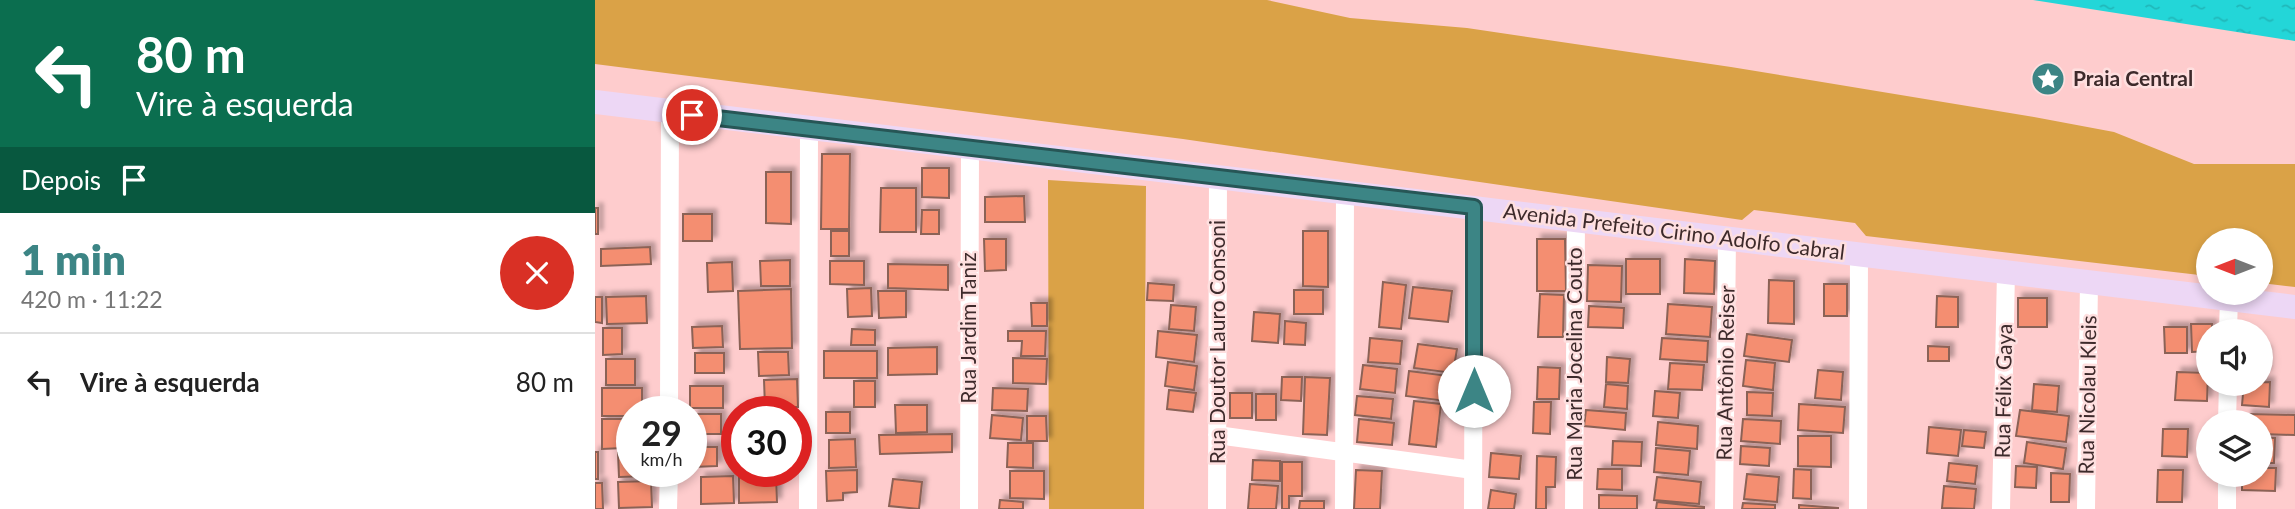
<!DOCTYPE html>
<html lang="pt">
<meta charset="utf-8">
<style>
body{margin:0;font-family:Lato,sans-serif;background:#f6f6f6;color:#222;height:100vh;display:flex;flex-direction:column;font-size:26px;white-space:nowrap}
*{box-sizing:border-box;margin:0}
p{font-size:23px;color:#767676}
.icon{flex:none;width:38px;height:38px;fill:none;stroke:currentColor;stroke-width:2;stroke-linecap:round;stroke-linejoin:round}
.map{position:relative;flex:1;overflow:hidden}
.sheet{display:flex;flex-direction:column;background:#fff;width:595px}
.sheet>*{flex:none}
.hud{background:#0b6e4f;color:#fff;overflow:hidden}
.needle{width:46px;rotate:270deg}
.buttons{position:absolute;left:1601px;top:228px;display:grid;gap:14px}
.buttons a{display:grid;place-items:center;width:77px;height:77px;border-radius:50%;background:#fff;box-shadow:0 4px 10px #0003;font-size:35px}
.speed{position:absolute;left:21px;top:396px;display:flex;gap:14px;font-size:35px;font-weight:700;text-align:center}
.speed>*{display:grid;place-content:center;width:91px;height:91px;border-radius:50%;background:#fff;box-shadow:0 4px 10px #0003;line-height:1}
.speed small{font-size:18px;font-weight:400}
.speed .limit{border:10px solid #d22;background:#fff;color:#111}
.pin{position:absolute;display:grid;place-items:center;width:60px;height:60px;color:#fff;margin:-30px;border:4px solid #fff;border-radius:50%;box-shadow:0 2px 7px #0007}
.me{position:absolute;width:77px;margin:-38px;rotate:0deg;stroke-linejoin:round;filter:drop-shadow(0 0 5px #0008)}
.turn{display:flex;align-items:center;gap:24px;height:147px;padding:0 21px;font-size:32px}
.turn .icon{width:91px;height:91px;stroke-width:2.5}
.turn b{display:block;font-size:49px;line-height:60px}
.then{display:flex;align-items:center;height:66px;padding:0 21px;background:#0003;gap:14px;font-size:26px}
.round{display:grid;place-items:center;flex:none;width:74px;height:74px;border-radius:37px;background:#f6f6f6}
.summary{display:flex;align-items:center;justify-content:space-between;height:119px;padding:0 21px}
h1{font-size:42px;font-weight:800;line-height:52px;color:#3c8585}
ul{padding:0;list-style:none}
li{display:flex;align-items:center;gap:21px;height:98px;padding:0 21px;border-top:2px solid #e0e0e0}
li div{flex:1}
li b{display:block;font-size:26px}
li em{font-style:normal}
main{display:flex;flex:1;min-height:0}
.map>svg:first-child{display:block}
.grass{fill:#daa247}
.water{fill:url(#water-ripples)}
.building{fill:#f48e71;stroke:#8b6256;stroke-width:2;filter:url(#shadow)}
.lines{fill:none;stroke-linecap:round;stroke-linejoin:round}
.minor{stroke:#fff;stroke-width:18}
.secondary{stroke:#edd7f5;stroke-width:24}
.route-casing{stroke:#275656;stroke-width:18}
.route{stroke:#3c8585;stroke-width:12}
.labels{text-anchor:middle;stroke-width:5;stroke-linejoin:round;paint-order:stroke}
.poi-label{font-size:21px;font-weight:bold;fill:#3d2a2b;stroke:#fedfdf;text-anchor:start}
.street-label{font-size:21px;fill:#3d2a2b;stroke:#fedfdf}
</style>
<main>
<section class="sheet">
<div class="hud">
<div class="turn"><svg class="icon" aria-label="left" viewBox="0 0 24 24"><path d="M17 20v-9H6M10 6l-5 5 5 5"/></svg><div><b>80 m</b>Vire à esquerda</div></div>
<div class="then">Depois<svg class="icon" aria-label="arrive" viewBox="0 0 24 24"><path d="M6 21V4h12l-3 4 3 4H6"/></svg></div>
</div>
<div class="summary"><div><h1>1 min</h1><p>420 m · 11:22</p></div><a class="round" style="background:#d93025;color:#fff"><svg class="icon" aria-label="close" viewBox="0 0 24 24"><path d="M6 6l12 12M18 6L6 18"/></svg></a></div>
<ul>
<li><svg class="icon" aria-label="left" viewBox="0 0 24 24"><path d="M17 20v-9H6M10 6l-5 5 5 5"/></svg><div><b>Vire à esquerda</b></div><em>80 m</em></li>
</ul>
</section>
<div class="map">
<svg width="1700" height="509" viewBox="0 0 1700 509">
<defs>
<pattern id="water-ripples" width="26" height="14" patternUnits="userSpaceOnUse" patternTransform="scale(1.75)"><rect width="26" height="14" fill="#23d6d8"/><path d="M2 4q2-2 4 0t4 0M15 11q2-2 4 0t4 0" fill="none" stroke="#20b8ba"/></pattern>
<filter id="shadow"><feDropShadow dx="4.5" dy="-4.5" stdDeviation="2" flood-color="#0004"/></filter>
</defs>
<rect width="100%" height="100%" fill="#fecccd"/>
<!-- grass -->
<path class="grass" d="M 0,0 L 672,0 L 755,18 L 872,28 L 1136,67 L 1439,117 L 1519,132 L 1599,164 L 1700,164 L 1700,287 L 1666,283 L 1666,240 L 1614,240 L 1613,276 L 1271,236 L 1260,223 L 1159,210 L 1147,220 L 588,139 L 0,64 Z
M 453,180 L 551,186 L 549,509 L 454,509 Z"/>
<!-- water -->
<path class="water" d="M 1438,0 L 1700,0 L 1700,41 Z"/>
<!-- building -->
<path class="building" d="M 227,154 L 255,154 L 254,229 L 226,229 Z
M 327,168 L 354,168 L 354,198 L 327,197 Z
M 171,172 L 196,172 L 196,224 L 171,223 Z
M 286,188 L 321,188 L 321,232 L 285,232 Z
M 429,196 L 430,222 L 390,222 L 390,197 Z
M 0,208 L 3,208 L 3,234 L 0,234 Z
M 327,210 L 344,210 L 344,234 L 326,234 Z
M 88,214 L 117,214 L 117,241 L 88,241 Z
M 236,231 L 254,231 L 254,256 L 236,256 Z
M 708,231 L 733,231 L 733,287 L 708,286 Z
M 389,239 L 411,239 L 411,270 L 390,271 Z
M 942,239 L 970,239 L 971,291 L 942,291 Z
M 55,247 L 56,264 L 6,266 L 6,249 Z
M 1031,259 L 1065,259 L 1065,294 L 1031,294 Z
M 1090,259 L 1120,261 L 1119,294 L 1089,293 Z
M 195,260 L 195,286 L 166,286 L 165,261 Z
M 235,261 L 269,261 L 269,285 L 235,284 Z
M 137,262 L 138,291 L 113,292 L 112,263 Z
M 293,264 L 353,265 L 353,290 L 293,288 Z
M 993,265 L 1027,266 L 1026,302 L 992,301 Z
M 1174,280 L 1199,281 L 1199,324 L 1173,323 Z
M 788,282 L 811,285 L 806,329 L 784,327 Z
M 553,283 L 579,285 L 578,301 L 552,300 Z
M 1229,284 L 1252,284 L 1252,316 L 1229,316 Z
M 818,287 L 857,291 L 853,322 L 814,318 Z
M 276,288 L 277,316 L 253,317 L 252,289 Z
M 196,289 L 197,348 L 145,349 L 143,291 Z
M 699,290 L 728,290 L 728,314 L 699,314 Z
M 283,291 L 311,291 L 311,317 L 284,318 Z
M 945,294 L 969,295 L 968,337 L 943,337 Z
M 51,296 L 52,323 L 12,324 L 11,297 Z
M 1342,296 L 1363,297 L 1363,327 L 1341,327 Z
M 0,297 L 7,297 L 7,323 L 0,322 Z
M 1423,298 L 1452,298 L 1452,327 L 1423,327 Z
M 436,303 L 452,303 L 452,326 L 437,326 Z
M 1073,304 L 1117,307 L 1115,337 L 1071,334 Z
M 576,305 L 601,307 L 599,331 L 574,329 Z
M 994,306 L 1029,308 L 1028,328 L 993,327 Z
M 659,312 L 685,314 L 683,343 L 657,341 Z
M 690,321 L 711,323 L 710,345 L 689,344 Z
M 1596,324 L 1617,324 L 1617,331 L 1614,331 L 1614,351 L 1597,352 Z
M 127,326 L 128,347 L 98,348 L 97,327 Z
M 1569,327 L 1592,327 L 1592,353 L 1570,353 Z
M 8,328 L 27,328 L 27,354 L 8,355 Z
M 257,329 L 280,330 L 280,345 L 256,345 Z
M 413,331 L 451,331 L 450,356 L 426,356 L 427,341 L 413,341 Z
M 563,331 L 602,335 L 599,362 L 561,357 Z
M 1152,334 L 1197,340 L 1194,362 L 1149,356 Z
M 775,338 L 807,341 L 805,364 L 773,362 Z
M 1067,338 L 1113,341 L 1112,362 L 1065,359 Z
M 823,344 L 862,349 L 858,373 L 819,368 Z
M 1333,346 L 1354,347 L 1354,361 L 1333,361 Z
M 342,347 L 342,374 L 293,375 L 293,348 Z
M 229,351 L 282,351 L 282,378 L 229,378 Z
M 1666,351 L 1671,351 L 1671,373 L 1666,373 Z
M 163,352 L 193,352 L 194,375 L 164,376 Z
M 100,353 L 129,353 L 129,373 L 100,373 Z
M 1012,357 L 1035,359 L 1033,383 L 1011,382 Z
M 418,358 L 452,359 L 451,384 L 418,383 Z
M 11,359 L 40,359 L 40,385 L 11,385 Z
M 1151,360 L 1180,363 L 1178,390 L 1148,386 Z
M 573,362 L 602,366 L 599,390 L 570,386 Z
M 1075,363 L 1109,365 L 1107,390 L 1073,389 Z
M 768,365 L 802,369 L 800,393 L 765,389 Z
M 943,367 L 965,368 L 964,399 L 942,399 Z
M 1223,370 L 1248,372 L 1246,400 L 1220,398 Z
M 814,371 L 854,376 L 851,401 L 811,396 Z
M 1582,372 L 1613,373 L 1612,401 L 1580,400 Z
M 687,377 L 707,377 L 706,401 L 686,400 Z
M 710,377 L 735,378 L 732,435 L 708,434 Z
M 202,379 L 203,407 L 170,407 L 169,380 Z
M 259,381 L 280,381 L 280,407 L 259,407 Z
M 1675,382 L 1674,407 L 1647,405 L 1649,383 Z
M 1011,384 L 1033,386 L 1032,409 L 1009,407 Z
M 1439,384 L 1464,386 L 1462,412 L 1437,410 Z
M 95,386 L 128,386 L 128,408 L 95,408 Z
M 7,388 L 47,388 L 47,411 L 37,411 L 37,416 L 7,416 Z
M 398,388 L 433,389 L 432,411 L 397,410 Z
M 574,390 L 601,393 L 598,412 L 572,409 Z
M 1060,391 L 1085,393 L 1083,418 L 1058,416 Z
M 1152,392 L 1178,393 L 1177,416 L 1152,415 Z
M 635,393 L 657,393 L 657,418 L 635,418 Z
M 661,394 L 681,394 L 681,420 L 661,420 Z
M 762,396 L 798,399 L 796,419 L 760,415 Z
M 819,401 L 846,404 L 841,447 L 814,444 Z
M 939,402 L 956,402 L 955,434 L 938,433 Z
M 1204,404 L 1250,407 L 1248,433 L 1203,430 Z
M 300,405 L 332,405 L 332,432 L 301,433 Z
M 991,410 L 1031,413 L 1030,430 L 989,426 Z
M 1425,410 L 1474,416 L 1471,442 L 1421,436 Z
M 231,412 L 255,412 L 255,433 L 231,433 Z
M 99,414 L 126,414 L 126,434 L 99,434 Z
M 1653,414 L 1700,415 L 1700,435 L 1666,434 L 1666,422 L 1653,422 Z
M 397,415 L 428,418 L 426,440 L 395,438 Z
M 432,416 L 451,416 L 452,441 L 432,441 Z
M 7,419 L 27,419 L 28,448 L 7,449 Z
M 764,419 L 799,423 L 797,445 L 762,442 Z
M 1148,419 L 1186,421 L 1185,444 L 1146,441 Z
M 1063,422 L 1103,426 L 1102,449 L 1061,445 Z
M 1334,427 L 1366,430 L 1363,456 L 1332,453 Z
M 1568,429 L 1593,429 L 1592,457 L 1567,456 Z
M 1369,430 L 1391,432 L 1389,448 L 1367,446 Z
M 357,434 L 357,452 L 285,454 L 284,435 Z
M 1203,436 L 1236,436 L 1236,467 L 1203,466 Z
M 1666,438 L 1680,438 L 1679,463 L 1666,463 Z
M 260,439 L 261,467 L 234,468 L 234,440 Z
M 1018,441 L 1047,442 L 1046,466 L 1017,465 Z
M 1432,442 L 1471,448 L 1468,469 L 1429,463 Z
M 413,443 L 438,443 L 438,468 L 412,467 Z
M 1146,446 L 1175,448 L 1174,466 L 1145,464 Z
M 98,447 L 122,447 L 122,466 L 98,467 Z
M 1061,448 L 1095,451 L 1093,475 L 1059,472 Z
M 0,452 L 3,452 L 3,479 L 0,479 Z
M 23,453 L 37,453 L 37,471 L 57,471 L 57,476 L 24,477 Z
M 896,453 L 926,456 L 924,479 L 894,477 Z
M 942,456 L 961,457 L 960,487 L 951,487 L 951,509 L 941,509 Z
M 658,460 L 685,461 L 685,481 L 657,480 Z
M 687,462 L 707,462 L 707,496 L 694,496 L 694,509 L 687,509 Z
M 1354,463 L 1382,466 L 1380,484 L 1352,481 Z
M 1421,466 L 1442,467 L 1441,488 L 1420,487 Z
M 1666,468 L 1681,468 L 1680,491 L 1647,490 L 1647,474 L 1666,474 Z
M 1003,469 L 1027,469 L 1027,490 L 1002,489 Z
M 1199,469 L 1216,470 L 1216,499 L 1198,498 Z
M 262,470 L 262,492 L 248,493 L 248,500 L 232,501 L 231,471 Z
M 761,470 L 787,471 L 785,509 L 759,509 Z
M 1563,470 L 1588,470 L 1587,502 L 1562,502 Z
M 415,471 L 449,471 L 449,499 L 415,498 Z
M 1456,473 L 1475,474 L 1474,502 L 1456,502 Z
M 1152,474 L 1184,477 L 1182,502 L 1149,499 Z
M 144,475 L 181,475 L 182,502 L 144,503 Z
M 138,476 L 139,503 L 106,504 L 106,477 Z
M 1062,477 L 1106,482 L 1104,504 L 1059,500 Z
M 298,479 L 327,482 L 324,509 L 294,506 Z
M 56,481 L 57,507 L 24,508 L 23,482 Z
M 0,483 L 7,483 L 8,509 L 0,509 Z
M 655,484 L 683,486 L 681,509 L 653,509 Z
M 1349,486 L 1381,489 L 1379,509 L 1347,508 Z
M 896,490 L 921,494 L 919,509 L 893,509 Z
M 1004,495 L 1042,496 L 1042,509 L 1004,509 Z
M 405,500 L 428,502 L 428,509 L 404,509 Z
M 705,501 L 729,501 L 729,509 L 704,509 Z
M 1062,502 L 1109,507 L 1109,509 L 1061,509 Z
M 1148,503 L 1180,505 L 1180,509 L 1147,509 Z
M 1204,505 L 1243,508 L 1243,509 L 1204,509 Z"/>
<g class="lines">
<!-- minor -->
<path class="minor" d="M 1633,331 L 1634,297
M 74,411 L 75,112
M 1632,422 L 1633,383
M 622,435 L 878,470
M 73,509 L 74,471
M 213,509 L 214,129
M 374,509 L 375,146
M 622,509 L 623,175
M 749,509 L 750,191
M 878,509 L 879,207
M 979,509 L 981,220
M 1129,509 L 1132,237
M 1263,509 L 1264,255
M 1406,509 L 1411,272
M 1491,509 L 1494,281
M 1632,509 L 1632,474"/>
<!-- secondary -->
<path class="secondary" d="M 0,102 L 1700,307"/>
</g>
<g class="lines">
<defs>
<path id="route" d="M 97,115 L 879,207 L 879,391"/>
</defs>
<!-- route casing -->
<use href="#route" class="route-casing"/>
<!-- route -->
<use href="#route" class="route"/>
</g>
<!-- icons -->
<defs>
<symbol id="sight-disc" viewBox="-11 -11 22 22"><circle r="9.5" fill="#3c8585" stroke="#fedfdf"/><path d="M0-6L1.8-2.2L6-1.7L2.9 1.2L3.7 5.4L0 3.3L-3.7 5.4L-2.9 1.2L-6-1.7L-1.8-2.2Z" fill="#fff"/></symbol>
</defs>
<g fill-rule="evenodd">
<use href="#sight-disc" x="1434" y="60" width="38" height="38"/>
</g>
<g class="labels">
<!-- poi labels -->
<g class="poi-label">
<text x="1478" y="86">Praia Central</text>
</g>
<!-- street labels -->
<g class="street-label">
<text transform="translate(1079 232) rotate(7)" y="7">Avenida Prefeito Cirino Adolfo Cabral</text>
<text transform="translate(374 328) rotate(-90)" y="7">Rua Jardim Taniz</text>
<text transform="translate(623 342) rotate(-90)" y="7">Rua Doutor Lauro Consoni</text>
<text transform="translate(980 364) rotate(-90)" y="7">Rua Maria Jocelina Couto</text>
<text transform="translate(1131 373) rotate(-89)" y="7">Rua Antônio Reiser</text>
<text transform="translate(1409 391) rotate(-89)" y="7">Rua Félix Gaya</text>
<text transform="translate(1493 395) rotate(-89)" y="7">Rua Nicolau Kleis</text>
</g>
</g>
</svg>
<div class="buttons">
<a><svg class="needle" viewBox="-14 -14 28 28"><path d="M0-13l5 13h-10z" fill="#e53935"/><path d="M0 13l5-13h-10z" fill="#767676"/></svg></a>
<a><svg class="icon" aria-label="sound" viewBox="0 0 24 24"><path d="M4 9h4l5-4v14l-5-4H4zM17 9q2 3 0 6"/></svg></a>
<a><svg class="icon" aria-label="layers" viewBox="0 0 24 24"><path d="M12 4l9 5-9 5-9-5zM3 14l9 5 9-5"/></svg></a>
</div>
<div class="speed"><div>29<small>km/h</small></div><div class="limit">30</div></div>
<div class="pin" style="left:97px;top:115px;background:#d93025"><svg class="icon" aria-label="arrive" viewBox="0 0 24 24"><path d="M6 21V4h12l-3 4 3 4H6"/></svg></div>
<svg class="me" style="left:879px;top:391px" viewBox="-20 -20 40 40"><circle r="19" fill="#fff"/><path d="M0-13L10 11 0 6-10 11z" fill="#3c8585"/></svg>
</div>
</main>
